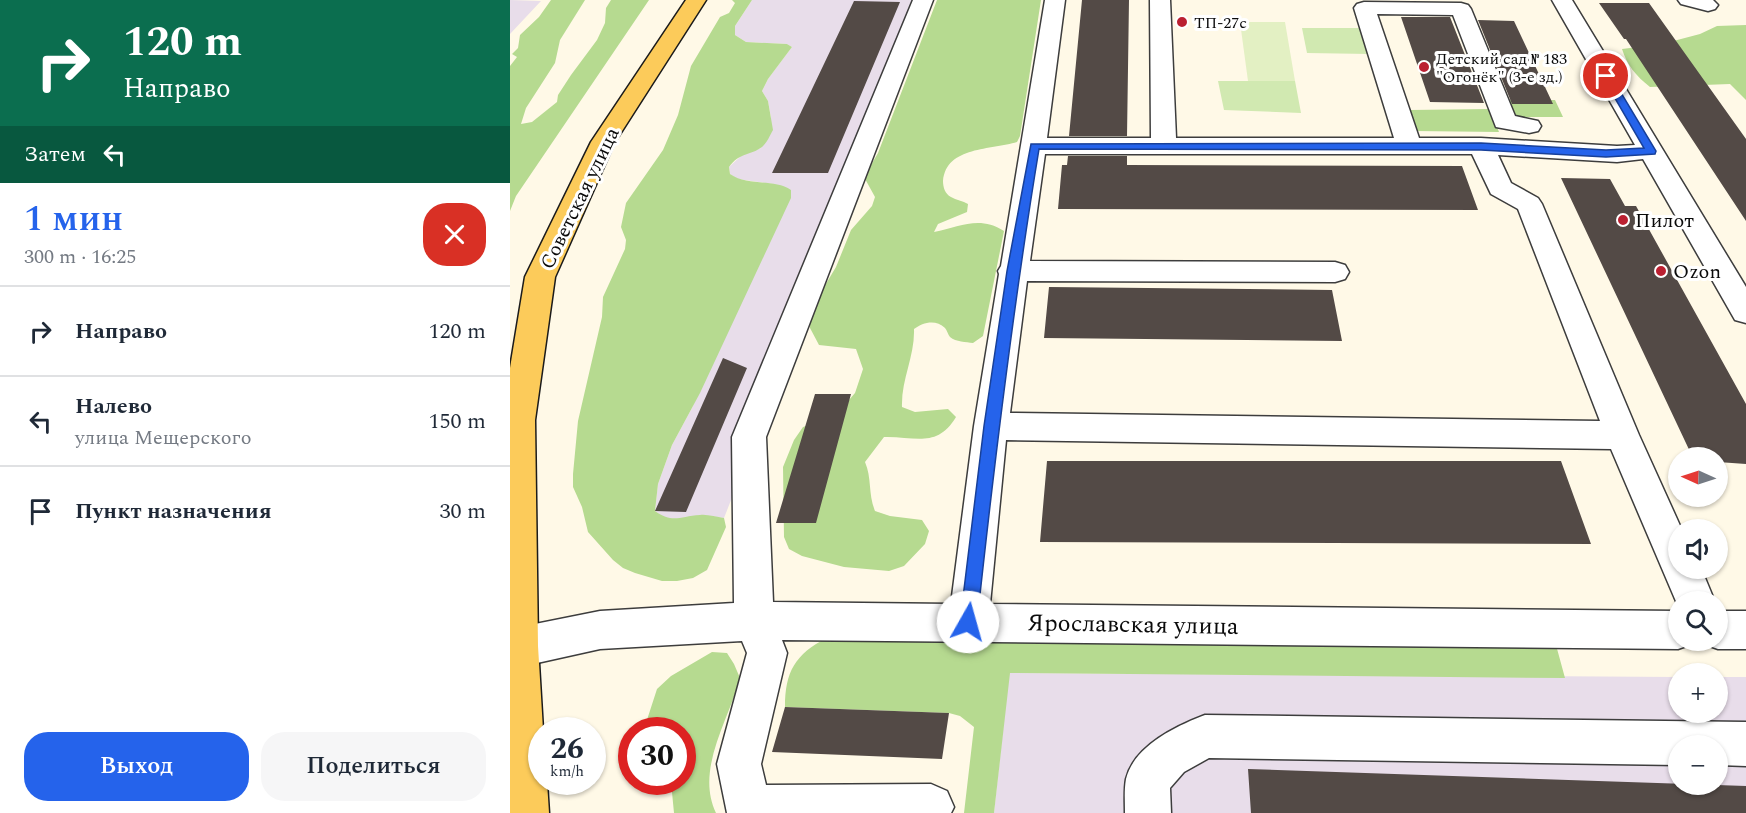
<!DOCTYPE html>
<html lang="ru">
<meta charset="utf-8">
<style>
body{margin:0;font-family:Spectral,serif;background:#f6f6f7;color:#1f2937;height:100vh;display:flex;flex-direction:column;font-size:22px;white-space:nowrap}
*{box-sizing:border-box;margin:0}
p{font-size:20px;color:#747a83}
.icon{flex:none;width:33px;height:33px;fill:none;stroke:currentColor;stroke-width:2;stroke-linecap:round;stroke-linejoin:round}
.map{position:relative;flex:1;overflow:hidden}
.panel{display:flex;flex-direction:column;background:#fff;width:510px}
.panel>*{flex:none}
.guide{background:#0b6e4f;color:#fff;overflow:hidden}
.needle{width:39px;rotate:273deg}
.controls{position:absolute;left:1158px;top:447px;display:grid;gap:12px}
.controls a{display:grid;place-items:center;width:60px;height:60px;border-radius:50%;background:#fff;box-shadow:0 2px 4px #0004;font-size:30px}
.speed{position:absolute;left:18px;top:717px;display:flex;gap:12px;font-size:30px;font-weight:700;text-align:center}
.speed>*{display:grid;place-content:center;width:78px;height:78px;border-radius:50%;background:#fff;box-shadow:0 2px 4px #0004;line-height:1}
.speed small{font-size:15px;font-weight:400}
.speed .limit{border:9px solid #d22;background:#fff;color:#111}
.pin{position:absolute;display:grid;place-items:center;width:51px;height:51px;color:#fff;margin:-26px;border:3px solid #fff;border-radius:50%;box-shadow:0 2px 6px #0007}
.me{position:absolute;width:66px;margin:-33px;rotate:7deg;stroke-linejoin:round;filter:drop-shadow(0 0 4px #0008)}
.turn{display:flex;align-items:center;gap:21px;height:126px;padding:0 24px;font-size:27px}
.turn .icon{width:78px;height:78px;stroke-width:2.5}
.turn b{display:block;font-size:42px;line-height:51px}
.then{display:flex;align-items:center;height:57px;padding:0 24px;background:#0003;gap:12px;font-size:22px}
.round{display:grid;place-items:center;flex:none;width:63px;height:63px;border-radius:24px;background:#f6f6f7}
.head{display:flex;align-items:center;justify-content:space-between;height:102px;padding:0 24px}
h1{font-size:36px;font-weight:600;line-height:45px;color:#2563eb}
.cta{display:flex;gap:12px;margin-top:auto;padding:12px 24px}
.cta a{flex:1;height:69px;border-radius:24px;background:#2563eb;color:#fff;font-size:24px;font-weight:600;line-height:69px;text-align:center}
.cta a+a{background:#f6f6f7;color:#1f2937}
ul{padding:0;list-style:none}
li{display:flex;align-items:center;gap:18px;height:90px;padding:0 24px;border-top:2px solid #e0e1e3}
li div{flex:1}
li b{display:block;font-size:22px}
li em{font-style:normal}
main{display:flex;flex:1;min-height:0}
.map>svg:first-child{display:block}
.industrial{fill:#e8ddea;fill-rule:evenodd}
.green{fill:#d1e9b1}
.forest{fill:#b6da90}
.pitch{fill:#e3f0c3}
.building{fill:#534a46}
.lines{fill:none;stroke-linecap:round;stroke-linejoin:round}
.minor-casing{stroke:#3d3d3d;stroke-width:3}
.major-casing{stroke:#1b1b1b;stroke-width:3}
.minor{fill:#fff;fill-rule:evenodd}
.major{fill:#fccb5a;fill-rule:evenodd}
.route{fill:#2563eb;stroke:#184099;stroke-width:1.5}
.poi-dot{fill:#bb2031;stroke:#fff;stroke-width:2}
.labels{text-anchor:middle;stroke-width:6;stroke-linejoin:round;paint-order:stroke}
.far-poi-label{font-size:16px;fill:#0a0a0a;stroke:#fff;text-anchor:start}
.street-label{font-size:20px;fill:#0a0a0a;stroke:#fff}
.poi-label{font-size:20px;fill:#0a0a0a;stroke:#fff;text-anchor:start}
.near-street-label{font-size:24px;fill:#0a0a0a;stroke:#fff}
</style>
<main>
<section class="panel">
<div class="guide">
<div class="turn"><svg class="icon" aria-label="right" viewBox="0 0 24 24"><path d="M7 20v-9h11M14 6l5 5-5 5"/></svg><div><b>120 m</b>Направо</div></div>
<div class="then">Затем<svg class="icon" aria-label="left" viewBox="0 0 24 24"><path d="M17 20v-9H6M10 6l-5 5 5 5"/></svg></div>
</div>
<div class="head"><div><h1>1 мин</h1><p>300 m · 16:25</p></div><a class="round" style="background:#d93025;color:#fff"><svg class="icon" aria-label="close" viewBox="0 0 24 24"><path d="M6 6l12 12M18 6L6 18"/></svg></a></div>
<ul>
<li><svg class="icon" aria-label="right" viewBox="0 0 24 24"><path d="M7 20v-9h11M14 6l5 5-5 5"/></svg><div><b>Направо</b></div><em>120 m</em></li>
<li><svg class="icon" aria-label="left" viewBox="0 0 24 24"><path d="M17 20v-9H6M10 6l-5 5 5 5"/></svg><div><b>Налево</b><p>улица Мещерского</p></div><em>150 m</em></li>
<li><svg class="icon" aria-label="arrive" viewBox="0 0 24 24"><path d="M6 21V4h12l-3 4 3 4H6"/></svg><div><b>Пункт назначения</b></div><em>30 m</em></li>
</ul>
<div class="cta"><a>Выход</a><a>Поделиться</a></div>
</section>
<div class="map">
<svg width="1236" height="813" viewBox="0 0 1236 813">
<rect width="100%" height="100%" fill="#fff9e7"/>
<!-- industrial -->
<path class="industrial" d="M 0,0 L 31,1 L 0,34 Z
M 242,0 L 417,0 L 214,518 L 191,515 L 173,519 L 156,519 L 145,511 L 148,484 L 162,445 L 183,406 L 263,184 L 227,179 L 220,174 L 219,167 L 232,155 L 251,148 L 261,118 L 258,101 L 252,91 L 258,79 L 282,47 L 277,44 L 236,42 L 225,35 L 225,26 Z
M 499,673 L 1168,677 L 1168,712 L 1208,712 L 1208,677 L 1236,677 L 1236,813 L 484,813 ZM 1168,746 L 1208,746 L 1208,784 L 1168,784 Z"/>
<!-- green -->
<path class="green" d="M 792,28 L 853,28 L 860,54 L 797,53 Z
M 708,81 L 785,81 L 791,113 L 714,110 Z"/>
<!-- forest -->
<path class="forest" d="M 41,0 L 75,0 L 50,40 L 45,63 L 16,108 L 11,124 L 22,122 L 47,102 L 48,95 L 61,75 L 87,40 L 95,23 L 96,8 L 101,0 L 139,0 L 6,196 L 0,211 L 0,66 L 7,57 L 2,54 L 8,48 L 10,35 L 29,17 Z
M 222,0 L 242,0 L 225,26 L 225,35 L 236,42 L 277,44 L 282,47 L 258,79 L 252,91 L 258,101 L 263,130 C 260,135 257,143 252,147 C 240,156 230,152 219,167 L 220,174 C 238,187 264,178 281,190 L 281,198 L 190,393 L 162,445 L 148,484 L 145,511 C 163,524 170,516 190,515 C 197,514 206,517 214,518 L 216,527 L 197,570 L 183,578 L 167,581 L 152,581 L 125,573 L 113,568 L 103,560 L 78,532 L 72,507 L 63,487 L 63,474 L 68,421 L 92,317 L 93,297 L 115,249 L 116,240 L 111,227 L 116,203 L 153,150 L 168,115 L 181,66 L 210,17 L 219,13 L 225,3 Z
M 427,0 L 531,0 L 510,136 L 507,142 C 482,150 436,146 433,181 C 433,187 435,194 441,197 C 446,200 453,201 458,204 L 457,212 L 428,224 L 424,232 C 450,227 469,215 494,231 L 473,336 L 463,343 C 456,342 446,342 440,337 C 438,335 437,330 435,328 C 426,319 413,322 404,329 C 405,356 391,380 392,407 L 405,412 L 438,409 L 446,417 C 427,449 404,436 374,437 L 355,462 C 362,478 358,494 365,511 L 380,516 L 412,520 L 419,531 L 415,544 L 394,566 L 379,571 L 334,567 L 292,556 L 279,549 L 274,537 L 273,467 L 284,440 L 293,427 L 326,415 L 345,393 L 353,369 L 346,349 L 309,345 L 300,328 L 300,318 L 308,297 L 326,267 L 341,230 L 362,206 L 365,197 L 354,177 L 368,153 Z
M 1236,25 L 1236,100 L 1220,84 L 1140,87 C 1126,76 1117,65 1112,49 L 1152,44 L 1190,34 L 1207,26 Z
M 991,100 L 1045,100 L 1053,117 L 999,117 Z
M 980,109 L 989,132 L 905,131 L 900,110 Z
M 317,638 L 737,643 L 804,646 L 819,644 L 1046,645 L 1055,678 L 500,673 L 484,813 L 454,813 L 464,727 L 450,716 L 439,713 L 275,707 C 275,672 285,654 317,638 Z
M 202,652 L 217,653 L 224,664 L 230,678 C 219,720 185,769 206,813 L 164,813 L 161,782 L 172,782 L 172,730 L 134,730 L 135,726 L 147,689 L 161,676 Z"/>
<!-- pitch -->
<path class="pitch" d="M 730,22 L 775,22 L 785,81 L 738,81 Z"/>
<!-- building -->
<path class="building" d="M 572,0 L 619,0 L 617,136 L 559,136 Z
M 344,1 L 390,2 L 318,173 L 262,173 Z
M 1089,3 L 1139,3 L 1236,139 L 1236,221 L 1116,39 L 1114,39 Z
M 891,17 L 940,17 L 974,103 L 920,102 Z
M 968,20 L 1004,21 L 1043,104 L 1002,104 Z
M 558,156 L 617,156 L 617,165 L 952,166 L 968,210 L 548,209 L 552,165 L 557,165 Z
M 1051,178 L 1100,179 L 1115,206 L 1126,206 L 1236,404 L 1236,464 L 1208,462 L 1208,458 L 1183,458 Z
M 539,287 L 822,290 L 832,341 L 534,338 Z
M 213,358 L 237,368 L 176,512 L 145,511 Z
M 305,394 L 341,394 L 306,523 L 266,523 Z
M 537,461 L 1051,461 L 1081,544 L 530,542 Z
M 275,707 L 439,713 L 432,759 L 262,752 Z
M 738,769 L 1236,786 L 1236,813 L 741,813 Z"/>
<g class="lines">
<defs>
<path id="minor" d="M 403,0 L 423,0 L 256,437 L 263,602 L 441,604 L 464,426 L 489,274 L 488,271 L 491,266 L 535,0 L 555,0 L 537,138 L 641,138 L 640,0 L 660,0 L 666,138 L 884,138 L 844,8 L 847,4 L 854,2 L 951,3 L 958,5 L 961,9 L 1005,116 L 1028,121 L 1031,126 L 1028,131 L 1019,133 L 986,127 L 943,15 L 867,14 L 909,138 L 971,138 L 1107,146 L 1125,145 L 1042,0 L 1062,0 L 1236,287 L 1236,323 L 1225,320 L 1133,159 L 1107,162 L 988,155 L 1001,183 L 1028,198 L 1032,204 L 1129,435 L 1172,530 L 1168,530 L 1168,568 L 1191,568 L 1205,602 L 1168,602 L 1168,606 L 1101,449 L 496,440 L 480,604 L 1168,611 L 1168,640 L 1183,640 L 1182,644 L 1168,649 L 272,640 L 277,653 L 251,764 L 256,785 L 421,784 L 437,791 L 444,807 L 441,813 L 217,813 L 207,764 L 237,653 L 232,641 L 90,649 L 0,669 L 0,629 L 90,611 L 224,603 L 222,437 ZM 535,154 L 962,154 L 981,194 L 1008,209 L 1090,421 L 500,413 L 517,281 L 825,282 L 835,279 L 839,272 L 835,265 L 825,262 L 520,261 Z
M 1168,0 L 1203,0 L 1208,5 L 1205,9 L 1198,11 L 1171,4 Z
M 1208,611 L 1236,611 L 1236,649 L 1208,649 L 1194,644 L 1193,640 L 1208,640 Z
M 695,715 L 1236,722 L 1236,766 L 1208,765 L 1208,746 L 1168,746 L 1168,765 L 699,758 L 674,772 L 660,788 L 661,813 L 615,813 C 615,802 614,790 616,779 C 624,746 666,726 695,715 Z"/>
<path id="major" d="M 176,0 L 196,0 L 105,142 L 45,277 L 25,420 L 28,646 L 33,730 L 32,730 L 32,782 L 37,782 L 39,813 L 0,813 L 0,368 L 15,277 L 81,142 Z"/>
</defs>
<!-- minor casing -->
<use href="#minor" class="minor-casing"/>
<!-- major casing -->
<use href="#major" class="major-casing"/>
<!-- minor -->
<use href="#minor" class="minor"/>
<!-- major -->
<use href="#major" class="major"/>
</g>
<!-- route -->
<path class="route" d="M 1096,73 L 1101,76 L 1146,151 L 1145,154 L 1096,157 L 971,150 L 529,149 C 503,306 484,464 467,622 L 464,628 L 458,630 L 453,628 L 450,622 L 474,426 L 497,271 L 521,144 L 971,143 L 1096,150 L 1134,148 L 1092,76 Z"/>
<!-- markers -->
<g class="poi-dot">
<circle cx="672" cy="22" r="6"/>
<circle cx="914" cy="67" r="6"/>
<circle cx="1113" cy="220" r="6"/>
<circle cx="1151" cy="271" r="6"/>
</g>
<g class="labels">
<!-- far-poi labels -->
<g class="far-poi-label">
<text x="684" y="28">ТП-27c</text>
<text x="926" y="64">Детский сад № 183<tspan x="926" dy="18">"Огонёк" (3-е зд.)</tspan></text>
</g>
<!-- street labels -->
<g class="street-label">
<text transform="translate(69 198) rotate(-64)" y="7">Советская улица</text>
</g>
<!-- poi labels -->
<g class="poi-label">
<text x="1125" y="227">Пилот</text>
<text x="1163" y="278">Ozon</text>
</g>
<!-- near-street labels -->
<g class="near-street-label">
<text transform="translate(623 624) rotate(1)" y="8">Ярославская улица</text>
</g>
</g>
</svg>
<div class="controls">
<a><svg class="needle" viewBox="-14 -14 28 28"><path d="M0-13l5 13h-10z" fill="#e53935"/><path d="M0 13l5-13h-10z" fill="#747a83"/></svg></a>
<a><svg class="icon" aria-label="sound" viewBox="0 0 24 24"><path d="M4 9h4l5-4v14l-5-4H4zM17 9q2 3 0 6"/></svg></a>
<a><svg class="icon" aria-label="search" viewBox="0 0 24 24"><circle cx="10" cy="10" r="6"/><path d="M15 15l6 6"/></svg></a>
<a>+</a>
<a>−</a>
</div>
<div class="speed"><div>26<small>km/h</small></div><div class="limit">30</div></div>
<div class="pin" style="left:1096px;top:76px;background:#d93025"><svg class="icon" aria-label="arrive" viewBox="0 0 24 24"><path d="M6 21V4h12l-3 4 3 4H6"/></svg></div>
<svg class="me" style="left:458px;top:622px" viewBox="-20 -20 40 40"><circle r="19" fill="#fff"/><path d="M0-13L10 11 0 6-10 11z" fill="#2563eb"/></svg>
</div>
</main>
